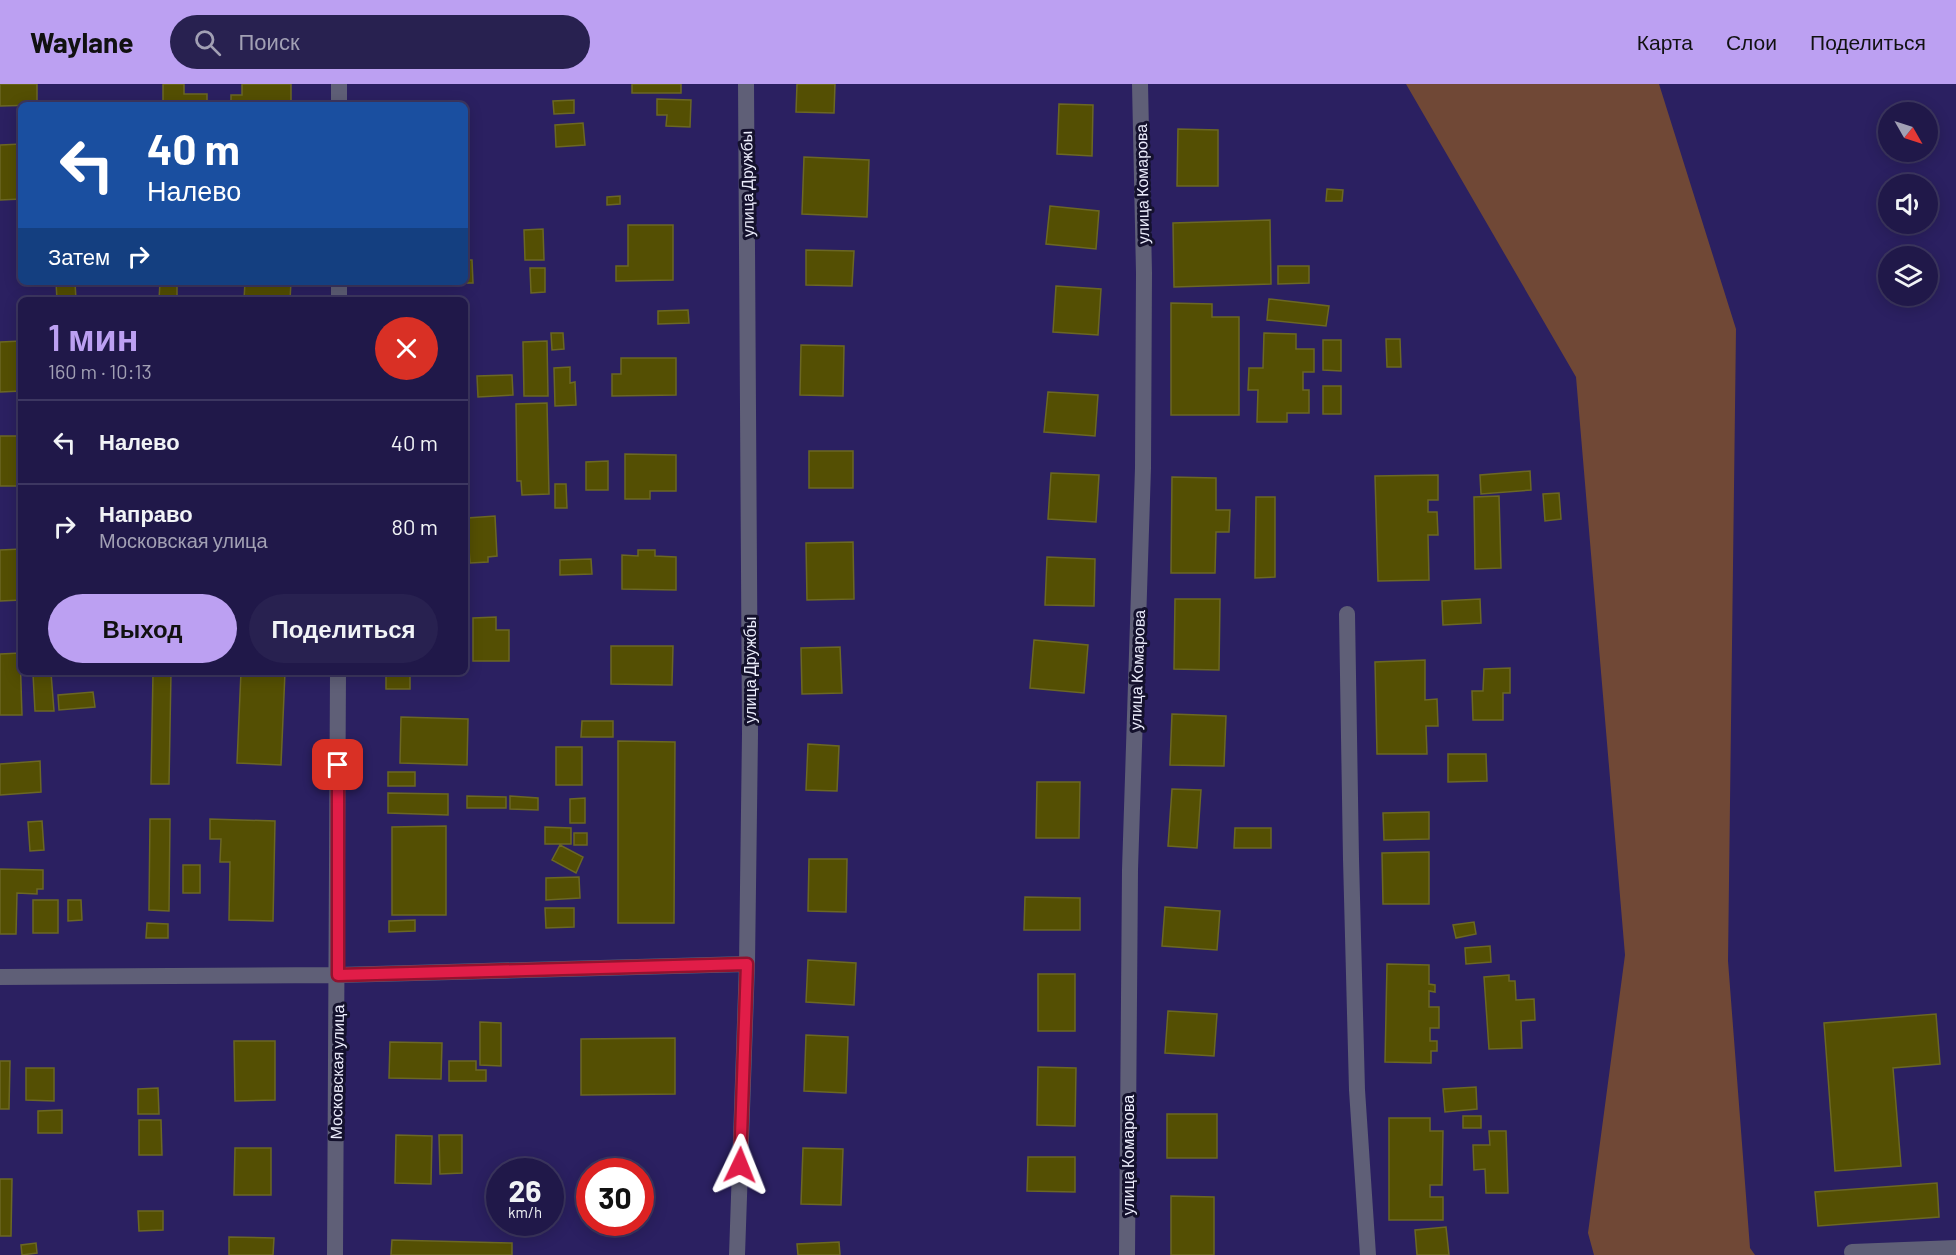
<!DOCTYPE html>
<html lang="ru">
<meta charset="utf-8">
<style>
body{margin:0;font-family:Barlow,sans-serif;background:#282150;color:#f1f3f6;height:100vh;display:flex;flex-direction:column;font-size:22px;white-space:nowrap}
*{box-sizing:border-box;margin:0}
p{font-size:20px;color:#a2a0b4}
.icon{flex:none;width:33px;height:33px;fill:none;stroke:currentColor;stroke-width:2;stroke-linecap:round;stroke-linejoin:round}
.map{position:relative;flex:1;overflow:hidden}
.side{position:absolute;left:18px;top:213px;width:450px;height:378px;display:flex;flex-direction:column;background:#201849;border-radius:9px;box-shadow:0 3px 15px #0003,0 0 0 2px #3d3761}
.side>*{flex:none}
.banner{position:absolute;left:18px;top:18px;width:450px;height:183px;border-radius:9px;box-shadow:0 3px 15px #0003,0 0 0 2px #3d3761;background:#1a4fa0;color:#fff;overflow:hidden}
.needle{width:39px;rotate:129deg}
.fabs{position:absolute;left:1878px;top:18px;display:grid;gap:12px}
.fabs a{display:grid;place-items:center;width:60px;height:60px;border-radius:50%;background:#201849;box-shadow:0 3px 15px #0003,0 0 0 2px #3d3761;font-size:30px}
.speed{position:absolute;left:486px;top:1074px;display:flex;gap:12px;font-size:30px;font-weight:700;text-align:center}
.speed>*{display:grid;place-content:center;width:78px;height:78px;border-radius:50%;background:#201849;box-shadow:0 3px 15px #0003,0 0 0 2px #3d3761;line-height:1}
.speed small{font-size:15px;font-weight:400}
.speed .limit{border:9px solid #d22;background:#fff;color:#111}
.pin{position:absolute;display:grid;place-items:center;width:51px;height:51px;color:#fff;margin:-26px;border-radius:12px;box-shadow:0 3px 9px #0006}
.me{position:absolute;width:66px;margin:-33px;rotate:2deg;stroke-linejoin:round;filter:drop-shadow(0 0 4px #0008)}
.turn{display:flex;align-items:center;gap:21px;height:126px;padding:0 30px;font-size:27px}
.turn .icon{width:78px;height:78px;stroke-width:2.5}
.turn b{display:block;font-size:42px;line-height:51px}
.then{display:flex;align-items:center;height:57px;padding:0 30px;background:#0003;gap:12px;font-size:22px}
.round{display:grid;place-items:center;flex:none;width:63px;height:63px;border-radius:32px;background:#282150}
.overview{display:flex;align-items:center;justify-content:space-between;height:102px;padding:0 30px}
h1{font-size:36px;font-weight:600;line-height:45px;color:#bca0f2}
.primary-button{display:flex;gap:12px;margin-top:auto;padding:12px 30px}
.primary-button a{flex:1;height:69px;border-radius:36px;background:#bca0f2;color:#111;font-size:24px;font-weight:600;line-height:69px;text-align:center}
.primary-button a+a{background:#282150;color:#f1f3f6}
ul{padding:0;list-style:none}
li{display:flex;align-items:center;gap:18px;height:84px;padding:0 30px;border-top:2px solid #3d3761}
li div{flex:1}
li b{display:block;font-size:22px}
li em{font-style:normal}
header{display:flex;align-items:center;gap:36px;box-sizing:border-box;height:84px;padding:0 30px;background:#bca0f2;color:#111}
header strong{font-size:28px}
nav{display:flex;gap:33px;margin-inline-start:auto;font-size:21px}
.search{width:420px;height:54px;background:#282150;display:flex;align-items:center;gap:15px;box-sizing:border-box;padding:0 21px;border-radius:33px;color:#a2a0b4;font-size:22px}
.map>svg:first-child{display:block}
.green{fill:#704836}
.building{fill:#544f03;stroke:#6b6724;stroke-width:1.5}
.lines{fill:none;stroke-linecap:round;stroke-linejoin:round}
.minor{stroke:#5f5f77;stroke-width:16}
.route-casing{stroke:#92132f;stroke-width:15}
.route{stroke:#e11d48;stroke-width:10}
.labels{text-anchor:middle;stroke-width:6;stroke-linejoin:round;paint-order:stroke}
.street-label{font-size:16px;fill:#ebecfc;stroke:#14112d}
</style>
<header>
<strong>Waylane</strong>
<div class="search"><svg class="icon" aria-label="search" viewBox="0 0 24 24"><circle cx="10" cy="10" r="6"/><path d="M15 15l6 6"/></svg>Поиск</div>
<nav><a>Карта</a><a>Слои</a><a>Поделиться</a></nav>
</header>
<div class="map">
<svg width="1956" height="1171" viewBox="0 0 1956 1171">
<rect width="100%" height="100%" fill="#2b2061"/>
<!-- green -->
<path class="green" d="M 1406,0 L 1659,0 L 1736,245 L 1728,877 L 1750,1164 L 1755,1171 L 1594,1171 L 1588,1149 L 1625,871 L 1576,293 Z"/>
<!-- building -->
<path class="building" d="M 0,0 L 37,0 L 37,21 L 0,22 Z
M 163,0 L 184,0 L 184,10 L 207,10 L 207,21 L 163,21 Z
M 242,0 L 291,0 L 291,21 L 231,21 L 231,11 L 242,11 Z
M 632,0 L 681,0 L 681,9 L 632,9 Z
M 797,0 L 835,0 L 834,29 L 796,28 Z
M 657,15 L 691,16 L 690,43 L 666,42 L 667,31 L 657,31 Z
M 574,16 L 574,29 L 554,30 L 553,17 Z
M 1059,20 L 1093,21 L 1092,72 L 1057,70 Z
M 583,39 L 585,61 L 556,63 L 555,41 Z
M 1178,45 L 1218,46 L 1218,102 L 1177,102 Z
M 21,60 L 21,115 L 0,116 L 0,61 Z
M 804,73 L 869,76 L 867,133 L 802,130 Z
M 1327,105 L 1343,106 L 1342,117 L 1326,117 Z
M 620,112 L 620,120 L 607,121 L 607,113 Z
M 1050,122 L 1099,127 L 1096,165 L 1046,160 Z
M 1270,136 L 1271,200 L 1174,203 L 1173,139 Z
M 628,141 L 673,141 L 673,196 L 616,197 L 616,182 L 628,182 Z
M 543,145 L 544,176 L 525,176 L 524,146 Z
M 806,166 L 854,167 L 852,202 L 806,201 Z
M 465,176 L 472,176 L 473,199 L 459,199 L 459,198 L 465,198 Z
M 1278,182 L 1309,182 L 1309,199 L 1278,200 Z
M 530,184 L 545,184 L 545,208 L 531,209 Z
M 56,198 L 75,198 L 76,216 L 57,216 Z
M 160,198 L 177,198 L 177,216 L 159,216 Z
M 245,198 L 291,198 L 290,216 L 244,216 Z
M 1056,202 L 1101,205 L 1098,251 L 1053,248 Z
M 1269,215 L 1329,222 L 1326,242 L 1267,236 Z
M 1171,219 L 1212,220 L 1212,233 L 1239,233 L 1239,331 L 1171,331 Z
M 688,226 L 689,239 L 658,240 L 658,227 Z
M 551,249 L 563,249 L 564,265 L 552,266 Z
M 1264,249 L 1296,250 L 1296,265 L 1314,265 L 1314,288 L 1303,288 L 1303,306 L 1309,306 L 1309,329 L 1287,329 L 1287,338 L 1257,338 L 1258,306 L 1248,306 L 1249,284 L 1263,284 Z
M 1386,255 L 1400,255 L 1401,283 L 1387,283 Z
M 1323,256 L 1341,256 L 1341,287 L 1323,286 Z
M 21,257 L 21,307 L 0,308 L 0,258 Z
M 547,257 L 548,312 L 524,312 L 523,258 Z
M 801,261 L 844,262 L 843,312 L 800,311 Z
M 621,274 L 676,274 L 676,311 L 612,312 L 612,290 L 621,290 Z
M 570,283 L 570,299 L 575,298 L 576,321 L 555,322 L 554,284 Z
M 512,291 L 513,311 L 478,313 L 477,292 Z
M 1323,302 L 1341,302 L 1341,330 L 1323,330 Z
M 1048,308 L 1098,311 L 1095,352 L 1044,348 Z
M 547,319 L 549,410 L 522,411 L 521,397 L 517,397 L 516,320 Z
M 0,352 L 18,352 L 18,368 L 21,368 L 21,402 L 0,402 Z
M 809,367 L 853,367 L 853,404 L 809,404 Z
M 625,370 L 676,371 L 676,407 L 650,407 L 650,415 L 625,415 Z
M 608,377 L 608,406 L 586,406 L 586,378 Z
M 1530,387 L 1531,406 L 1481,410 L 1480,391 Z
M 1051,389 L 1099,391 L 1096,438 L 1048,435 Z
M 1438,391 L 1438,416 L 1428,416 L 1428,428 L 1437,428 L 1438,451 L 1428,451 L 1429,496 L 1378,497 L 1375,392 Z
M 1172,393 L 1216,394 L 1216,426 L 1230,426 L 1229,448 L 1216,448 L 1215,489 L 1171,489 Z
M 555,400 L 566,400 L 567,424 L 555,424 Z
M 1559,409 L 1561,435 L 1545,437 L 1543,410 Z
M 1499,412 L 1501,484 L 1475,485 L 1474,413 Z
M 1256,413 L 1275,413 L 1275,493 L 1255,494 Z
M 495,432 L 497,472 L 488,473 L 488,478 L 470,479 L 467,434 Z
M 853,458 L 854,515 L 807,516 L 806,459 Z
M 21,465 L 21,516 L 0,517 L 0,466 Z
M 638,466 L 655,466 L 655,472 L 676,473 L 676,506 L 622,505 L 622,471 L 638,472 Z
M 1047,473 L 1095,475 L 1094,522 L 1045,521 Z
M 591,475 L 592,490 L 560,491 L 560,476 Z
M 1175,515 L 1220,515 L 1219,586 L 1174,585 Z
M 1480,515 L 1481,539 L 1443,541 L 1442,517 Z
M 496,533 L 496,546 L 509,546 L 509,577 L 473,577 L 473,534 Z
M 1034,556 L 1088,561 L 1084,609 L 1030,604 Z
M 611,562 L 673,562 L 672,601 L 611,600 Z
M 840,563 L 842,609 L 802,610 L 801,564 Z
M 20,569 L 22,631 L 0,631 L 0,570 Z
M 1425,576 L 1425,616 L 1437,615 L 1438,642 L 1426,642 L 1427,670 L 1377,670 L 1375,578 Z
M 1510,584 L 1510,609 L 1503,609 L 1503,636 L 1473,636 L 1472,607 L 1483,607 L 1484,585 Z
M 153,588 L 171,588 L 169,700 L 151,700 Z
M 241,588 L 285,588 L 281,681 L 237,679 Z
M 51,589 L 54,627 L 35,627 L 33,590 Z
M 410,591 L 410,605 L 386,605 L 386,592 Z
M 93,608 L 95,623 L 59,626 L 58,611 Z
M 1172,630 L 1226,632 L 1224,682 L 1170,681 Z
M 401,633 L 468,635 L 467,681 L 400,679 Z
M 582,637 L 613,637 L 613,653 L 581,653 Z
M 618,657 L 675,658 L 674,839 L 618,839 Z
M 808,660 L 839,662 L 837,707 L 806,706 Z
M 556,663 L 582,663 L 582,701 L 556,701 Z
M 1448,670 L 1486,670 L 1487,697 L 1448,698 Z
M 40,677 L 41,708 L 0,711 L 0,680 Z
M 388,688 L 415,688 L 415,702 L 388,702 Z
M 1037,698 L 1080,698 L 1079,754 L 1036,754 Z
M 1172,705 L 1201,706 L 1197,764 L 1168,762 Z
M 388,709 L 448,710 L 448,731 L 388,729 Z
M 467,712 L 506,713 L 506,724 L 467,724 Z
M 510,712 L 538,714 L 538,726 L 510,725 Z
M 585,714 L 585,739 L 570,739 L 570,715 Z
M 1429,728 L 1429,755 L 1384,756 L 1383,729 Z
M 150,735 L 170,735 L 169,827 L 149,826 Z
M 210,735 L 275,737 L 273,837 L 229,836 L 230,778 L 220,778 L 221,755 L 210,755 Z
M 42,737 L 44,766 L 30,767 L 28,738 Z
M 446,742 L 446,831 L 392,831 L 392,743 Z
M 545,743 L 571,744 L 571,760 L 545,760 Z
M 1235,744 L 1271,744 L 1271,764 L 1234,764 Z
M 574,749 L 587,749 L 587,761 L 574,761 Z
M 560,761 L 583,773 L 576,789 L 552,776 Z
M 1429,768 L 1429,820 L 1383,820 L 1382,769 Z
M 809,775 L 847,775 L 846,828 L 808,827 Z
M 183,781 L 200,781 L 200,809 L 183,809 Z
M 0,785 L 43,786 L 43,805 L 37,805 L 37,810 L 17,809 L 16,850 L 0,850 Z
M 579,793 L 580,814 L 546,816 L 546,794 Z
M 1025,813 L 1080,814 L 1080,846 L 1024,846 Z
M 33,816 L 58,816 L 58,849 L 33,849 Z
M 68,816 L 81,816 L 82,836 L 68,837 Z
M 1165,823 L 1220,827 L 1217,866 L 1162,862 Z
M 545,824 L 574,824 L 574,843 L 546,844 Z
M 415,836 L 415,847 L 389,848 L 389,837 Z
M 1474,838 L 1476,850 L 1456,854 L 1453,841 Z
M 147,839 L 168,840 L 168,854 L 146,854 Z
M 1490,862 L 1491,878 L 1466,880 L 1465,864 Z
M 808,876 L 856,879 L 854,921 L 806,918 Z
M 1387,880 L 1429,881 L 1429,900 L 1435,901 L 1435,908 L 1429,907 L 1429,923 L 1439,923 L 1439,944 L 1430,944 L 1430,957 L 1437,957 L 1437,967 L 1431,967 L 1431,979 L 1385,978 Z
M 1038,890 L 1075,890 L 1075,947 L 1038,947 Z
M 1509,891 L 1509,897 L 1515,897 L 1516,916 L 1534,915 L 1535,936 L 1521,937 L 1522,964 L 1489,965 L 1484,893 Z
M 1168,927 L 1217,930 L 1214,972 L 1165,969 Z
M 1936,930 L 1940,980 L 1893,984 L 1901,1082 L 1835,1087 L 1824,939 Z
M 480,938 L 501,939 L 501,982 L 480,981 Z
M 806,951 L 848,953 L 846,1009 L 804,1007 Z
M 675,954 L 675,1010 L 581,1011 L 581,955 Z
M 234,957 L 275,957 L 275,1016 L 235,1017 Z
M 390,958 L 442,959 L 441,995 L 389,994 Z
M 0,977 L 10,977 L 9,1025 L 0,1025 Z
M 449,977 L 476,977 L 476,986 L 486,986 L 486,997 L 449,997 Z
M 1038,983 L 1076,984 L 1075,1042 L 1037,1041 Z
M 26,984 L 54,984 L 54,1017 L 26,1016 Z
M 1476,1003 L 1477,1025 L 1445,1028 L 1443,1005 Z
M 158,1004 L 159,1030 L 138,1030 L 138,1005 Z
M 62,1026 L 62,1049 L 38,1049 L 38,1027 Z
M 1167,1030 L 1217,1030 L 1217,1074 L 1167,1074 Z
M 1463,1032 L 1481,1032 L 1481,1044 L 1463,1044 Z
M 1389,1034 L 1430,1034 L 1430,1047 L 1443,1047 L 1442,1101 L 1430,1101 L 1430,1113 L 1443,1113 L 1443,1136 L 1389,1136 Z
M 139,1036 L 161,1036 L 162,1071 L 139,1071 Z
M 1489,1047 L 1506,1047 L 1508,1109 L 1486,1109 L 1485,1085 L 1474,1086 L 1473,1061 L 1490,1061 Z
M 396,1051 L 432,1052 L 431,1100 L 395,1099 Z
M 439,1051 L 462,1051 L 462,1089 L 440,1090 Z
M 235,1064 L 271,1064 L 271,1111 L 234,1111 Z
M 803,1064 L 843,1065 L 841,1121 L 801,1120 Z
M 1028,1073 L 1075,1073 L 1075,1108 L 1027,1107 Z
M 0,1095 L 12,1095 L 11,1152 L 0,1152 Z
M 1937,1099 L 1939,1133 L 1818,1142 L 1815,1108 Z
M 1171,1112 L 1214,1113 L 1214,1171 L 1171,1171 Z
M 138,1127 L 163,1127 L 163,1146 L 139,1147 Z
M 1446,1143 L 1449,1171 L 1417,1171 L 1415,1146 Z
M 229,1153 L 274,1154 L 273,1171 L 229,1171 Z
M 392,1156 L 512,1159 L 512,1171 L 391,1171 Z
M 839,1158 L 840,1171 L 798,1171 L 797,1160 Z
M 36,1159 L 37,1169 L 22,1171 L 21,1161 Z"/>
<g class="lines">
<!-- minor -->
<path class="minor" d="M 339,21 L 339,0
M 339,216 L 339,198
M 1347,530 L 1351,775 L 1357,1006 L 1368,1171
M 0,893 L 338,891 L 747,880
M 1852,1168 L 1956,1164
M 335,1171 L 338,588
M 737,1171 L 747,880 L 750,650 L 746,0
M 1127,1171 L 1130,786 L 1143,384 L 1144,189 L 1140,0"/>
</g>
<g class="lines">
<defs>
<path id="route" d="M 338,681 L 338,891 L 747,880 L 740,1081"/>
</defs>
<!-- route casing -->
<use href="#route" class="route-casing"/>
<!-- route -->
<use href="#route" class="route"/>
</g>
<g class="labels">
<!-- street labels -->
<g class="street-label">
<text transform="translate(747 100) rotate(-91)" y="6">улица Дружбы</text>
<text transform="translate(1142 100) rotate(-91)" y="6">улица Комарова</text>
<text transform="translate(750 586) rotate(-90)" y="6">улица Дружбы</text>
<text transform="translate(1137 586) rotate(-88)" y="6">улица Комарова</text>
<text transform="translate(337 988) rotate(-89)" y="6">Московская улица</text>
<text transform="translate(1128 1071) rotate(-90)" y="6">улица Комарова</text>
</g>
</g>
</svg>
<div class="fabs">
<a><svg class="needle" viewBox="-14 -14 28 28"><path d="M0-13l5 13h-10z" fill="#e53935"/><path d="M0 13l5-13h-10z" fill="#a2a0b4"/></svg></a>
<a><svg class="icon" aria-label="sound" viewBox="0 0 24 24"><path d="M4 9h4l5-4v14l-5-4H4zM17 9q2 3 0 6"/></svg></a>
<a><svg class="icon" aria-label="layers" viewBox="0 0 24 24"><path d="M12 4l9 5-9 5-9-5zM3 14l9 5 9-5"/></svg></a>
</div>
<div class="speed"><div>26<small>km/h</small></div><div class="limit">30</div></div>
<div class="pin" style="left:338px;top:681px;background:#d93025"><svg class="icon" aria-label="arrive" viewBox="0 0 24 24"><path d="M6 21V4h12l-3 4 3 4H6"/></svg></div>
<svg class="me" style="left:740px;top:1081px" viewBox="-20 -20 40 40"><path d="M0-17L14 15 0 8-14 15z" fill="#e11d48" stroke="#fff" stroke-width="4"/></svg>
<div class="banner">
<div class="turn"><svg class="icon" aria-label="left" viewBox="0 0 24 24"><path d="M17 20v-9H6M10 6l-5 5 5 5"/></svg><div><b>40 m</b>Налево</div></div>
<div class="then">Затем<svg class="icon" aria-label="right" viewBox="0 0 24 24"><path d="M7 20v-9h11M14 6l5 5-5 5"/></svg></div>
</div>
<section class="side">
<div class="overview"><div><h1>1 мин</h1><p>160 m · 10:13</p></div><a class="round" style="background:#d93025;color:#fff"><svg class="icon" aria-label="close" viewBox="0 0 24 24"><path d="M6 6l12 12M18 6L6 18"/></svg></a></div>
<ul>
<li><svg class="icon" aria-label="left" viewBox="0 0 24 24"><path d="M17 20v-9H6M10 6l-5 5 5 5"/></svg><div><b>Налево</b></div><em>40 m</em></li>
<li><svg class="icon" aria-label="right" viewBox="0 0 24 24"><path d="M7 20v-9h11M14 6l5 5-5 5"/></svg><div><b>Направо</b><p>Московская улица</p></div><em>80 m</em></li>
</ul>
<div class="primary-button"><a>Выход</a><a>Поделиться</a></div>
</section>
</div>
